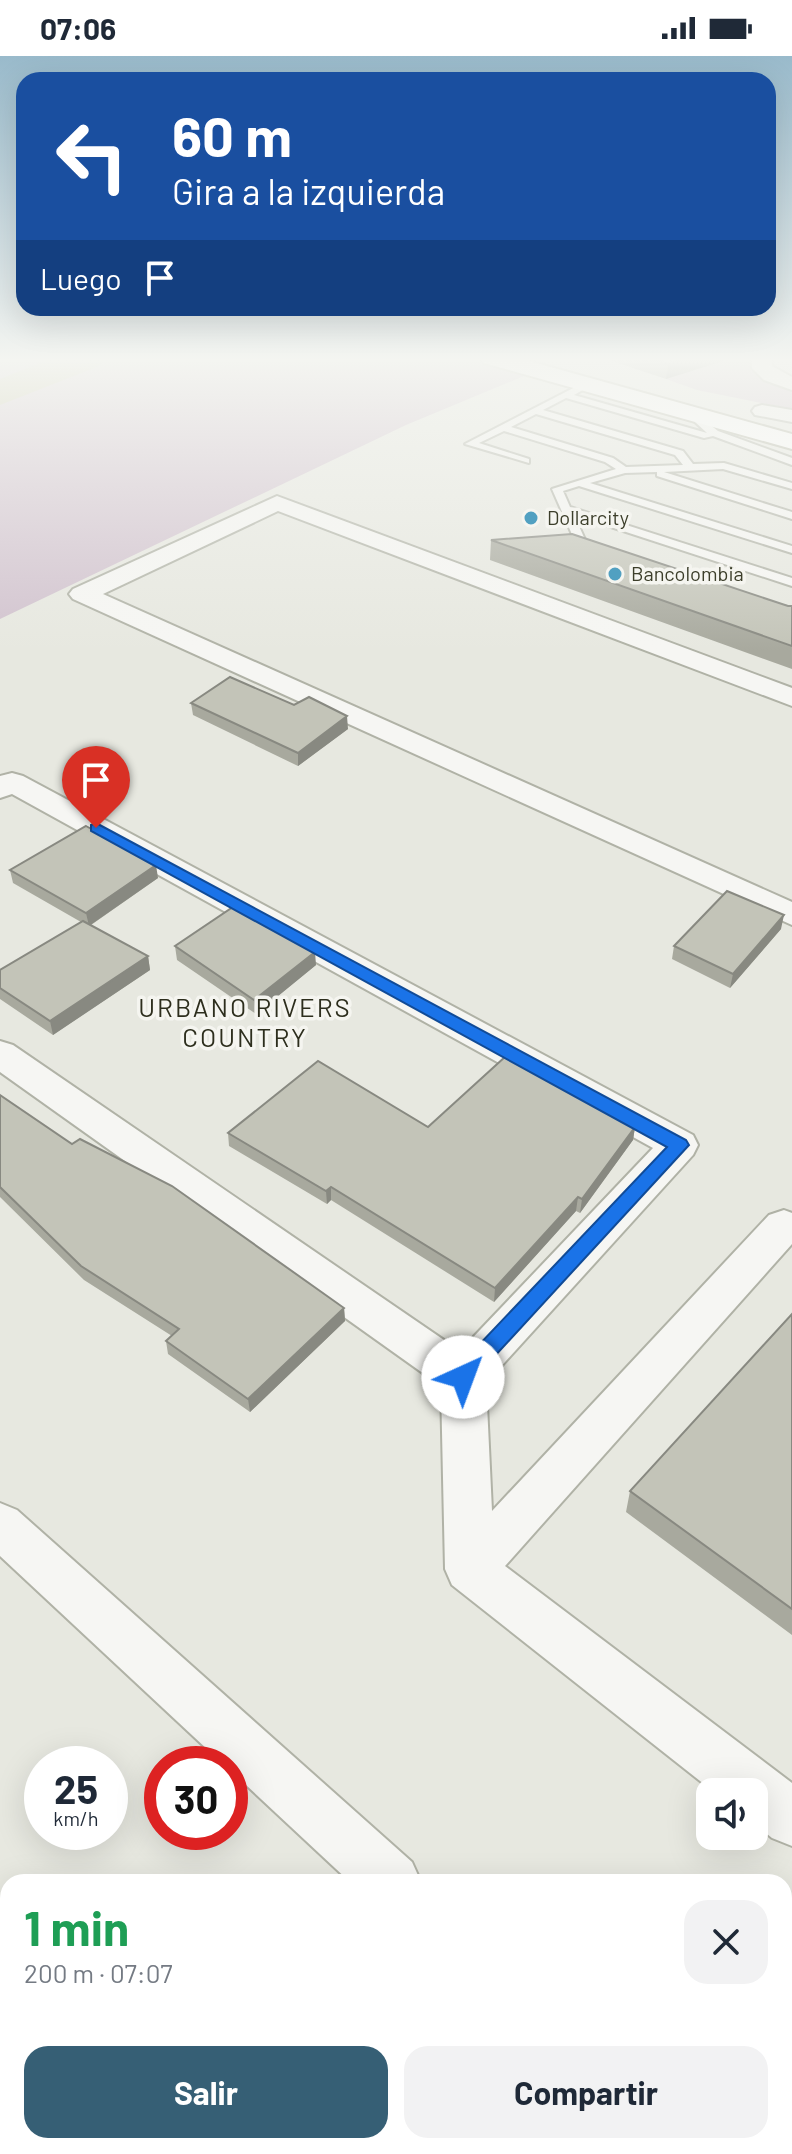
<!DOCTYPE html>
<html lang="es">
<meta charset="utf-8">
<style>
body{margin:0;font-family:Barlow,sans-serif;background:#f2f2f3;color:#1f2937;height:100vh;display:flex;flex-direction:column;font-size:30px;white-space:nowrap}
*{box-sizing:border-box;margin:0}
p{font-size:26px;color:#747a83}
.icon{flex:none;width:44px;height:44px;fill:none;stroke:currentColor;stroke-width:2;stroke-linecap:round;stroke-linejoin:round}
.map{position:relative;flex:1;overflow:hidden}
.details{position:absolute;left:0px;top:1818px;width:792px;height:280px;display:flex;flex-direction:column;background:#fff;border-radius:24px 24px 0 0;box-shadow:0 8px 32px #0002}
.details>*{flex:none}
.banner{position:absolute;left:16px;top:16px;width:760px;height:244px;border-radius:24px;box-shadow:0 8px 32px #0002;background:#1a4fa0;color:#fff;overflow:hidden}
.fabs{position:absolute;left:696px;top:1722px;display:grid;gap:16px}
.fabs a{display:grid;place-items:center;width:72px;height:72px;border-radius:16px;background:#fff;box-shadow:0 8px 32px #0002;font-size:40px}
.speed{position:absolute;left:24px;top:1690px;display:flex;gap:16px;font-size:40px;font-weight:700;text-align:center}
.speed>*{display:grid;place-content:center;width:104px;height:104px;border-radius:50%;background:#fff;box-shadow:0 8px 32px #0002;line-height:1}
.speed small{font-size:20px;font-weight:400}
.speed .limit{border:12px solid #d22;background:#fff;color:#111}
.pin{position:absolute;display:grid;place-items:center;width:68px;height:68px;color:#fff;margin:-82px -34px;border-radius:50% 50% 50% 0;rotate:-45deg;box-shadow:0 0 8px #0007}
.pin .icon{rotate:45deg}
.me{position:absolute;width:88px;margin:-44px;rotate:43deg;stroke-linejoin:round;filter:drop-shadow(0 0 6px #0008)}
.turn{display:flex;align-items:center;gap:28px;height:168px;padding:0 24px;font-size:36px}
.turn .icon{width:104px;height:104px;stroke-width:2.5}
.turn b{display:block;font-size:56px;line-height:68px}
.then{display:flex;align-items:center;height:76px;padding:0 24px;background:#0003;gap:16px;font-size:30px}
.round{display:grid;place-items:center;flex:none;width:84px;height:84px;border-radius:24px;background:#f2f2f3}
.summary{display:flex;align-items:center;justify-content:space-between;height:136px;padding:0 24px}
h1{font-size:48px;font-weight:700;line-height:60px;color:#1e9e55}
.cta{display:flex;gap:16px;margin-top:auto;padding:16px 24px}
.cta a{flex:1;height:92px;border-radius:24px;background:#365f75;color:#fff;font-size:32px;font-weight:700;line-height:92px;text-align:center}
.cta a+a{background:#f2f2f3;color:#1f2937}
.status{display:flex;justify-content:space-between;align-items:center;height:56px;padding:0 40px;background:#fff;direction:ltr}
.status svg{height:22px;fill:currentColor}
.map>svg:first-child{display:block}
.green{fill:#d1c2ce}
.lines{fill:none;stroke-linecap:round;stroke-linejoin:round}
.river{fill:#c4c39f;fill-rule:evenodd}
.lane-casing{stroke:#b0b2a6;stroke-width:4}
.street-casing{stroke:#b0b2a6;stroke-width:4}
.primary-casing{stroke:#b1b2a1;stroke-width:4}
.lane{fill:#f6f6f3;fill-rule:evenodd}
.street{fill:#f6f6f3;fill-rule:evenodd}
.primary{fill:#fff;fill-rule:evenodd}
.wall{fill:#a8a99e}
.shaded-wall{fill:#888981}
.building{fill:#c3c4b8;stroke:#888981;stroke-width:2}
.route{fill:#1a73e8;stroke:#114b97;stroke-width:2}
.poi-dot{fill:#51a0c1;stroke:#f5f5f0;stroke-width:3}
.labels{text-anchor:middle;stroke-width:7;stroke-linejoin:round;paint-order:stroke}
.far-poi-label{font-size:20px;fill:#3c3e2a;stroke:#f5f5f0;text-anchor:start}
.neighbourhood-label{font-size:26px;letter-spacing:2px;fill:#2d2e1d;stroke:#f5f5f0}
</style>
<div class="status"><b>07:06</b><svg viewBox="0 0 49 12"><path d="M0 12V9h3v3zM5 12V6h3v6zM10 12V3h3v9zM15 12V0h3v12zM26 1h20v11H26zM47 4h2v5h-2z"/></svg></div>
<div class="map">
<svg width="792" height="2098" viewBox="0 0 792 2098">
<rect width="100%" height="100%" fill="#e7e8e0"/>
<!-- green -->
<path class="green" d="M 0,302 L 498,302 L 541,313 L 406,369 L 0,563 Z
M 712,302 L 759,302 L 792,329 L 792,353 L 697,334 L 666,323 L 721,305 Z"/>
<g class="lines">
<!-- river -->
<path class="river" d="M 52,302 L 105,302 L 99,310 L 0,349 L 0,323 Z"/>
<defs>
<path id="lane" d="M 585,326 L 588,327 L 588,331 L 574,339 L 707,377 L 695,366 L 704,364 L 718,375 L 792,402 L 792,409 L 713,380 L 704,382 L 566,342 L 543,354 L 683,395 L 693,408 L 724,407 L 792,427 L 792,433 L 723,413 L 664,416 L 792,456 L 792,463 L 657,420 L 657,416 L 625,417 L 590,427 L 792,490 L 792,497 L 579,430 L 563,435 L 570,451 L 792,522 L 792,530 L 574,459 L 587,488 L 599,494 L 593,497 L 578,492 L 552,433 L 616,413 L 605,406 L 504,375 L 479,387 L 529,403 L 529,407 L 465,388 ZM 536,358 L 675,399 L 683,409 L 626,411 L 613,402 L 511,371 Z"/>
<path id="street" d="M 752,302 L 772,302 L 772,310 L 792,321 L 792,334 L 764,324 L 752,312 Z
M 762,349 L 792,354 L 792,366 L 755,359 L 752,355 L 755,351 Z
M 277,440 L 792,632 L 792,650 L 278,455 L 103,538 L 792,846 L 792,869 L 73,543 L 69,538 L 73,533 Z
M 12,717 L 23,720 L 693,1079 L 698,1089 L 693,1099 L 486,1327 L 492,1455 L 769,1159 L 784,1154 L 792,1157 L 792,1188 L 505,1510 L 792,1727 L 792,1790 L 772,1782 L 754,1767 L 754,1736 L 714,1736 L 452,1529 L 445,1513 L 441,1330 L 0,1016 L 0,985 L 13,989 L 460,1295 L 653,1092 L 12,738 L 0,742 L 0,720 Z
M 0,1447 L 17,1454 L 412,1806 L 421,1826 L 350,1826 L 230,1714 L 230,1708 L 223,1708 L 0,1500 Z
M 651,2090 L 721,2090 L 724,2098 L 654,2098 Z"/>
<path id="primary" d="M 481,302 L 518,302 L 792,378 L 792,393 L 484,307 Z"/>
</defs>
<!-- lane casing -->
<use href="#lane" class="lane-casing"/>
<!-- street casing -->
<use href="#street" class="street-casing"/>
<!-- primary casing -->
<use href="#primary" class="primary-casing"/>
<!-- lane -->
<use href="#lane" class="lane"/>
<!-- street -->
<use href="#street" class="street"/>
<!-- primary -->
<use href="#primary" class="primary"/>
</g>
<!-- wall -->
<path class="wall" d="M 603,302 L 723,302 L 723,305 L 666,323 Z
M 491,484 L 792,550 L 792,613 L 490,504 Z
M 191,647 L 348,673 L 298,710 L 193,659 Z
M 10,814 L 158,822 L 91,869 L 148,900 L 150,914 L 53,979 L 0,943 L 0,914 L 81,866 L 13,827 Z
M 781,873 L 730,932 L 672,903 L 674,890 Z
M 175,890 L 316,909 L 256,958 L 177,904 Z
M 0,1039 L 72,1088 L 344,1252 L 345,1265 L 250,1356 L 168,1298 L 166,1285 L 172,1280 L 84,1224 L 0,1141 Z
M 428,1071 L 635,1071 L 633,1084 L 580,1157 L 576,1155 L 494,1246 L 331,1144 L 327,1148 L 229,1090 L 228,1077 Z
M 792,1258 L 792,1579 L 626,1456 L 630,1435 Z"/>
<!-- shaded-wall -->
<path class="shaded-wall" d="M 687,302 L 723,302 L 723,305 L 666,323 L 668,308 Z
M 347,660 L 348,673 L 298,710 L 298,697 Z
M 156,809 L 158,822 L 89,870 L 86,857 Z
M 784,859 L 781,873 L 730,932 L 733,918 Z
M 315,896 L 316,909 L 256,958 L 254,944 Z
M 148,900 L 150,914 L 53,979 L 50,965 Z
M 635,1071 L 633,1084 L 580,1157 L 582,1143 Z
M 331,1131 L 331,1144 L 327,1148 L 326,1135 Z
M 578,1141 L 576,1155 L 494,1246 L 495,1232 Z
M 344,1252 L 345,1265 L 250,1356 L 248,1343 Z"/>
<!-- building -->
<path class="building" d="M 650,302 L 687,302 L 668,308 Z
M 572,478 L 788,550 L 792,550 L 792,590 L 491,484 Z
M 230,621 L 294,649 L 309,641 L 347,660 L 298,697 L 191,647 Z
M 86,770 L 156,809 L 86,857 L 10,814 Z
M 727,835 L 784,859 L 733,918 L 674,890 Z
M 233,851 L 315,896 L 254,944 L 175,890 Z
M 83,865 L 148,900 L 50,965 L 0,932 L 0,914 Z
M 506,1000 L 635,1071 L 582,1143 L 578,1141 L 495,1232 L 331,1131 L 326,1135 L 228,1077 L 318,1005 L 428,1071 Z
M 0,1039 L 72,1088 L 80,1083 L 172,1130 L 344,1252 L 248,1343 L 166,1285 L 179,1273 L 81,1210 L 0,1131 Z
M 792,1258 L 792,1553 L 630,1435 Z"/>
<!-- sky -->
<linearGradient id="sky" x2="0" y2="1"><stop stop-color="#99bacb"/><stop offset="0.51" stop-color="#f4f5f1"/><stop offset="1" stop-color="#f4f5f1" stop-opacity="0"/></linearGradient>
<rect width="792" height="596" fill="url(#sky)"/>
<!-- route -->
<path class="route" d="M 96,767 L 686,1084 L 689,1089 L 470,1327 L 463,1330 L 455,1327 L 452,1321 L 455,1314 L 667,1091 L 91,775 L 91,769 Z"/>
<!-- markers -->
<g class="poi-dot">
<circle cx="531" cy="462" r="8"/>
<circle cx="615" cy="518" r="8"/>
</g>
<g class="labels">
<!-- far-poi labels -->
<g class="far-poi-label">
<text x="547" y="469">Dollarcity</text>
<text x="631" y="525">Bancolombia</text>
</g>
<!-- neighbourhood labels -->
<g class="neighbourhood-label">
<text x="245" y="961">URBANO RIVERS<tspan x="245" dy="30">COUNTRY</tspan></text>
</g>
</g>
</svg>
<div class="fabs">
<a><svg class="icon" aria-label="sound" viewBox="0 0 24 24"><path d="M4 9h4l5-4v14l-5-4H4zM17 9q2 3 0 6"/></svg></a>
</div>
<div class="speed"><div>25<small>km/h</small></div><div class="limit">30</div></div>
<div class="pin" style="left:96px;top:772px;background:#d93025"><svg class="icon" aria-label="arrive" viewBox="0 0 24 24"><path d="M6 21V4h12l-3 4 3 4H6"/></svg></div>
<svg class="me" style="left:463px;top:1321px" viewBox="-20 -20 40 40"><circle r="19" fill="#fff"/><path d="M0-13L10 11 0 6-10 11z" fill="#1a73e8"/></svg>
<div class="banner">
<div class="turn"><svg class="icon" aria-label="left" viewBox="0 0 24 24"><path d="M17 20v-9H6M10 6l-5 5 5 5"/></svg><div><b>60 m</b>Gira a la izquierda</div></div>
<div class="then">Luego<svg class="icon" aria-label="arrive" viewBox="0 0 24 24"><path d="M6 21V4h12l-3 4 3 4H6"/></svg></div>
</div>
<section class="details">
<div class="summary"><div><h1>1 min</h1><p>200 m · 07:07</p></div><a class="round"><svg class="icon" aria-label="close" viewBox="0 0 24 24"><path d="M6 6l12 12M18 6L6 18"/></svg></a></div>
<div class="cta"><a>Salir</a><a>Compartir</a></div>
</section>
</div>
